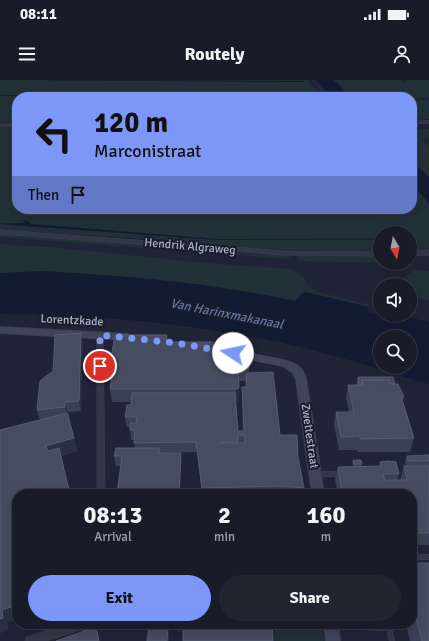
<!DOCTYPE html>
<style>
body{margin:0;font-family:Signika,sans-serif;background:#202530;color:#f1f3f6;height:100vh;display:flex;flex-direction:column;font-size:15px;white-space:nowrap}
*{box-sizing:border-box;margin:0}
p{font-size:13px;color:#9ea1a8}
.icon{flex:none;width:22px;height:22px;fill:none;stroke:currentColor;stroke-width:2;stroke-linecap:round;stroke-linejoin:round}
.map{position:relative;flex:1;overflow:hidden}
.sheet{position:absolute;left:12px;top:409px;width:405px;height:140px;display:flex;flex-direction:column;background:#171c28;border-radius:16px;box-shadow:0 4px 16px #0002,0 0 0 1px #363a45}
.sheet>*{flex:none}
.guide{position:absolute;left:12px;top:12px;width:405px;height:122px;border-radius:16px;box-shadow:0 4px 16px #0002,0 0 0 1px #363a45;background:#7d97f8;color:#111;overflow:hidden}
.needle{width:26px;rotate:170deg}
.controls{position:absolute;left:373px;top:146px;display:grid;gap:8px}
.controls a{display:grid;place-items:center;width:44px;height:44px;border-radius:50%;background:#171c28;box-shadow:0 4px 16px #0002,0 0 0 1px #363a45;font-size:20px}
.pin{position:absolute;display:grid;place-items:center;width:34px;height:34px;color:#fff;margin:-17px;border:2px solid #fff;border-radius:50%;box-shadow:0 1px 4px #0007}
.me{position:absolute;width:44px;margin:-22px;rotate:281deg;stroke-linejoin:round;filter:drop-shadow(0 0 3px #0008)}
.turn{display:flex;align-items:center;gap:14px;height:84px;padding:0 16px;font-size:18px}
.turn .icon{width:52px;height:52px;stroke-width:2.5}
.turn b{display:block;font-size:28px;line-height:34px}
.then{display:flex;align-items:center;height:38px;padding:0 16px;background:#0003;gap:8px;font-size:15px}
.eta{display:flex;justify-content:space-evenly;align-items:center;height:68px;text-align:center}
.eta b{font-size:24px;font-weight:700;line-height:28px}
.cta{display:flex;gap:8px;margin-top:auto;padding:8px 16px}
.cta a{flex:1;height:46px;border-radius:24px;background:#7d97f8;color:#111;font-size:16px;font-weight:700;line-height:46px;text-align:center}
.cta a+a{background:#202530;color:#f1f3f6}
.status{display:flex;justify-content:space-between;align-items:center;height:28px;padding:0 20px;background:#171c28;direction:ltr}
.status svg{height:11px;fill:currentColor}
header{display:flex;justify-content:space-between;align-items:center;height:52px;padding:0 16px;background:#171c28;font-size:18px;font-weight:700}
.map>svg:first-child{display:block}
.green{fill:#213137}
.water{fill:#131b33;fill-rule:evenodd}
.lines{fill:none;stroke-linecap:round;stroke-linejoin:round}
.lane-casing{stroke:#3c4150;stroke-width:6}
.street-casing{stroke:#3c4150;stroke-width:1}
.secondary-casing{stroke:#3c4150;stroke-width:2}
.path{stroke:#3a4a50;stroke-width:1;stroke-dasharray:2 2;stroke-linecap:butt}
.lane{stroke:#333747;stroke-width:4.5}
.street{fill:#333747;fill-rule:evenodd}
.secondary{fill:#40465a;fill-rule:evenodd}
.wall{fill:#3a4055;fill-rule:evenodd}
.shaded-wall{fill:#2a3044}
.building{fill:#464d61;stroke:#565c71;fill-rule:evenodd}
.route{stroke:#7d97f8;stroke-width:7;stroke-dasharray:0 12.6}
.labels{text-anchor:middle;stroke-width:4;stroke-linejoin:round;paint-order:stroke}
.street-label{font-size:12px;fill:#acb1c4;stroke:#181d2b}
.water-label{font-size:13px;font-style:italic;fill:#6575a4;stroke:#181d2b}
</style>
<div class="status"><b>08:11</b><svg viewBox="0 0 49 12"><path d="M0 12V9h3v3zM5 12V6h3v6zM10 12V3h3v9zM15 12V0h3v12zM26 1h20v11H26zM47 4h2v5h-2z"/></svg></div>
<header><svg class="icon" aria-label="menu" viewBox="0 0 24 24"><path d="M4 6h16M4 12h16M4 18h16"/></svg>Routely<svg class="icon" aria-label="person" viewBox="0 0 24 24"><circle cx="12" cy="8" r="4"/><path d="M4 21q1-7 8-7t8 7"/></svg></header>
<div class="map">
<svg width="429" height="561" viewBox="0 0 429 561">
<rect width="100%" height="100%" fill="#1f2536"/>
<!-- green -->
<path class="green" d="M 0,0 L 302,2 L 304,2 L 203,0 L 307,0 L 322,17 L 0,15 Z
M 334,0 L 402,0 L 403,2 L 408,1 L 404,0 L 429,0 L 429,17 L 412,19 L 412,17 L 350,17 Z
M 0,16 L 27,16 L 17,17 L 17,42 L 0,42 Z
M 429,20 L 429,39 L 412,40 L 412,21 Z
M 0,46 L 17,46 L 17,68 L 0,69 Z
M 412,49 L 429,49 L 429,58 L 421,58 L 429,66 L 429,97 L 412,81 Z
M 0,69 L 17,69 L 17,93 L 0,93 Z
M 0,93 L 17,93 L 17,131 L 24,137 L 20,132 L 21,129 L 423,129 L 412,128 L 412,104 L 429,123 L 429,171 L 410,172 L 410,160 L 415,160 L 410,158 L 410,153 L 380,153 L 380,158 L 217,159 L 31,144 L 26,140 L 23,143 L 0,143 Z
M 0,144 L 217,160 L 380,160 L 380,172 L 236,168 L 155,159 L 0,150 Z
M 0,154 L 91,160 L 221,173 L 288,175 L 291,179 L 0,157 Z
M 0,164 L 62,168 L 194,182 L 291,189 L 305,198 L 306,205 L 314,210 L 314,211 L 370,225 L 369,227 L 305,212 L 302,213 L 295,221 C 213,204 130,195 46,192 C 30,191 15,193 0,193 Z
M 299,175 L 380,176 L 380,183 L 305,181 L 299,180 Z
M 414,190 L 429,191 L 429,221 L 410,216 L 410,205 L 394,205 Z
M 274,544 L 315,544 L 322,551 L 325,561 L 275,561 Z"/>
<!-- water -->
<path class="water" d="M 28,0 L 304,1 L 302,2 Z
M 317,0 L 334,0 L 350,17 L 332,17 Z
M 0,15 L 316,16 L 317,16 L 26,17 Z
M 412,81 L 429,97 L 429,123 L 412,104 Z
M 24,140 L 26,140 L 31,144 L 217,159 L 380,160 L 217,160 L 0,144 L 23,143 L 25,142 Z
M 43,191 C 128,196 212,203 295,221 L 302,213 L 305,212 L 369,227 L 367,232 L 381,235 L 401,235 L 429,242 L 429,304 C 387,292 346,278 304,268 C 204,244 102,235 0,234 L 0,193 ZM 380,257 L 410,257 L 410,287 L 380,287 Z"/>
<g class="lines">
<defs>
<path id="lane" d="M 317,394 L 340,394
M 412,477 L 429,477
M 335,546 L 389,548 L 392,561"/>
<path id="street" d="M 429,41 L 429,43 L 412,44 L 412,42 Z
M 0,44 L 17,44 L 17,46 L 0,46 Z
M 0,150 L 284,171 L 380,172 L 380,176 L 284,175 L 0,154 Z
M 429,171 L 429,175 L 410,176 L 410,172 Z
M 98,253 L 102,253 L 103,255 L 105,414 L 97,414 L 97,255 Z
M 68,544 L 89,544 L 88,547 L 84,549 L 46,561 L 25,561 L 26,557 L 30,556 Z"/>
<path id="secondary" d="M 0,247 L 128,254 L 133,257 L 128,260 L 0,253 Z
M 201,264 L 283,280 C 295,283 303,287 306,299 L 324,414 L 312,414 L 296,299 L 293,293 L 283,286 L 198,269 L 196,267 Z
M 324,544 L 338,544 L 340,561 L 326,561 Z"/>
</defs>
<!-- lane casing -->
<use href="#lane" class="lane-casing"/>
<!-- street casing -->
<use href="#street" class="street-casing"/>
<!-- secondary casing -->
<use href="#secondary" class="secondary-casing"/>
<!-- path -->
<path class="path" d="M 313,0 L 328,17"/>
<!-- lane -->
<use href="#lane" class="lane"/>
<!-- street -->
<use href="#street" class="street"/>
<!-- secondary -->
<use href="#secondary" class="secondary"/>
</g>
<!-- wall -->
<path class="wall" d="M 167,262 L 213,280 L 249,288 L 249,293 L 280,355 L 298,377 L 304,408 L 303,414 L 202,414 L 197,372 L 160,373 L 181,383 L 180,414 L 117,414 L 121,386 L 116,386 L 114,376 L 135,368 L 134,360 L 131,360 L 130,347 L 127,347 L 125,337 L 131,325 L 131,322 L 112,322 L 110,309 L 111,302 L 109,290 ZM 239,301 L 245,301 L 246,307 L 242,307 L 242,317 L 243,351 L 238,351 L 235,322 L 239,321 Z
M 83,263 L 81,331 L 68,332 L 77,371 L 61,376 L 7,542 L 8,550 L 0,553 L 40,340 L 37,330 L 53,291 Z
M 358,297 L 395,304 L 404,317 L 403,321 L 414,358 L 410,372 L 357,372 L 357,370 L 339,370 L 334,345 L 336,332 L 349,332 L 346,318 L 348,305 L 356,305 Z
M 429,375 L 429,465 L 412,465 L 412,414 L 338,414 L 335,400 L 338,387 L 353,387 L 352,383 L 353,380 L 362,384 L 361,387 L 379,386 L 380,382 L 399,394 L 398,400 L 400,400 L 404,386 L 406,386 L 405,382 L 407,376 Z
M 412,483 L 429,561 L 410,561 L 406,544 L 412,544 Z"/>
<!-- shaded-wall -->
<path class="shaded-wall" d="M 81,253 L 83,263 L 81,331 L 79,321 Z
M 239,308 L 239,321 L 236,322 L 236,309 Z
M 65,322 L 68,332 L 68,337 L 65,327 Z
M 74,358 L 77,371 L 50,379 L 46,366 Z
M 181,373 L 181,383 L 180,414 L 179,414 Z
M 17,525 L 17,539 L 7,542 L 8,550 L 0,553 L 0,539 L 2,530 Z
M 168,546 L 169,555 L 169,561 L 167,561 Z"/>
<!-- building -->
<path class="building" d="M 81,253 L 79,321 L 65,322 L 65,327 L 37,330 L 40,301 L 53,291 L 55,255 Z
M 115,255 L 167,255 L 166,262 L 213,262 L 213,280 L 249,280 L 249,288 L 238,288 L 239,308 L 236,309 L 110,309 L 113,290 L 109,290 Z
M 273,292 L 280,355 L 297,355 L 298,377 L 304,408 L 280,406 L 202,408 L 196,362 L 134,363 L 135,350 L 130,350 L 130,343 L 136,343 L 137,337 L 125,337 L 127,325 L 131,325 L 132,313 L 235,313 L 238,351 L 244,351 L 242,307 L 247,307 L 246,293 ZM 238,355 L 245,355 L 245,363 L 220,363 L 220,362 L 238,362 Z
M 358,297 L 393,297 L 395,304 L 390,304 L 389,300 L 362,300 L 361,305 L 359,305 Z
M 362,300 L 389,300 L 390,304 L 398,304 L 404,317 L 401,317 L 414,358 L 360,359 L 360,356 L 341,357 L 336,332 L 354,332 L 348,305 L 363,305 Z
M 67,333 L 74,358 L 46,366 L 48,371 L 59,368 L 70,414 L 17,414 L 17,525 L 2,530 L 3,538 L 0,539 L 0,350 Z
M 116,368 L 159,368 L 159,373 L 181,373 L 179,414 L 117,414 L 122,376 L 114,376 Z
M 429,375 L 429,381 L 408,381 L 407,376 Z
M 353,380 L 361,380 L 362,384 L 354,384 Z
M 388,381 L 396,382 L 399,394 L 383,394 L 385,400 L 407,400 L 404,386 L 429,386 L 429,453 L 412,453 L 412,414 L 342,414 L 338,387 L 382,386 L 380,382 Z
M 222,413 L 285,413 L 285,414 L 222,414 Z
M 412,483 L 429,483 L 429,561 L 422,561 L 412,522 Z
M 149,546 L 168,546 L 167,561 L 147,561 Z
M 96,547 L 99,561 L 56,561 Z
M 183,548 L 272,548 L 273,561 L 183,561 Z"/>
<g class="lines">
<!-- route -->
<path class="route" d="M 100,286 L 100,255 L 177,263 L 233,273"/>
</g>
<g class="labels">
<!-- street labels -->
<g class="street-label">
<text transform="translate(190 166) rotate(5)" y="4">Hendrik Algraweg</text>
<text transform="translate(72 240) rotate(3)" y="4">Lorentzkade</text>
<text transform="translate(310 356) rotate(82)" y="4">Zwettestraat</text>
</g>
<!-- water labels -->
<g class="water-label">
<text transform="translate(227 233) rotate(11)" y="5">Van Harinxmakanaal</text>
</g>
</g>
</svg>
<div class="controls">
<a><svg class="needle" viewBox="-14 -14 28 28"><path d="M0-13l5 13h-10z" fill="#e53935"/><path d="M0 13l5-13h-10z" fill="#9ea1a8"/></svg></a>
<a><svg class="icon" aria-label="sound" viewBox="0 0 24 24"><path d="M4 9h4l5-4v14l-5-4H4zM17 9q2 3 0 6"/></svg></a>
<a><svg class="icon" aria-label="search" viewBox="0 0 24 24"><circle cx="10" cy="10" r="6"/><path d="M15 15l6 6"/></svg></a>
</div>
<div class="pin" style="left:100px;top:286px;background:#d93025"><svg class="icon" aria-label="arrive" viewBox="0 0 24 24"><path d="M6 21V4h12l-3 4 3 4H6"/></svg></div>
<svg class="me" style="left:233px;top:273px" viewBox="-20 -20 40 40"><circle r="19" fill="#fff"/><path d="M0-13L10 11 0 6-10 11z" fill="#7d97f8"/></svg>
<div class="guide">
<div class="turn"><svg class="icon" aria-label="left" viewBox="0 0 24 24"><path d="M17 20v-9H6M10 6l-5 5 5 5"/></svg><div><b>120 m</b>Marconistraat</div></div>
<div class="then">Then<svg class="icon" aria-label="arrive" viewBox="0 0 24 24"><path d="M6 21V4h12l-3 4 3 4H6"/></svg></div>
</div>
<section class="sheet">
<div class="eta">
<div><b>08:13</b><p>Arrival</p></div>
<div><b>2</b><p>min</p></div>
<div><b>160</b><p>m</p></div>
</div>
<div class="cta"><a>Exit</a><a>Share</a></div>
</section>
</div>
